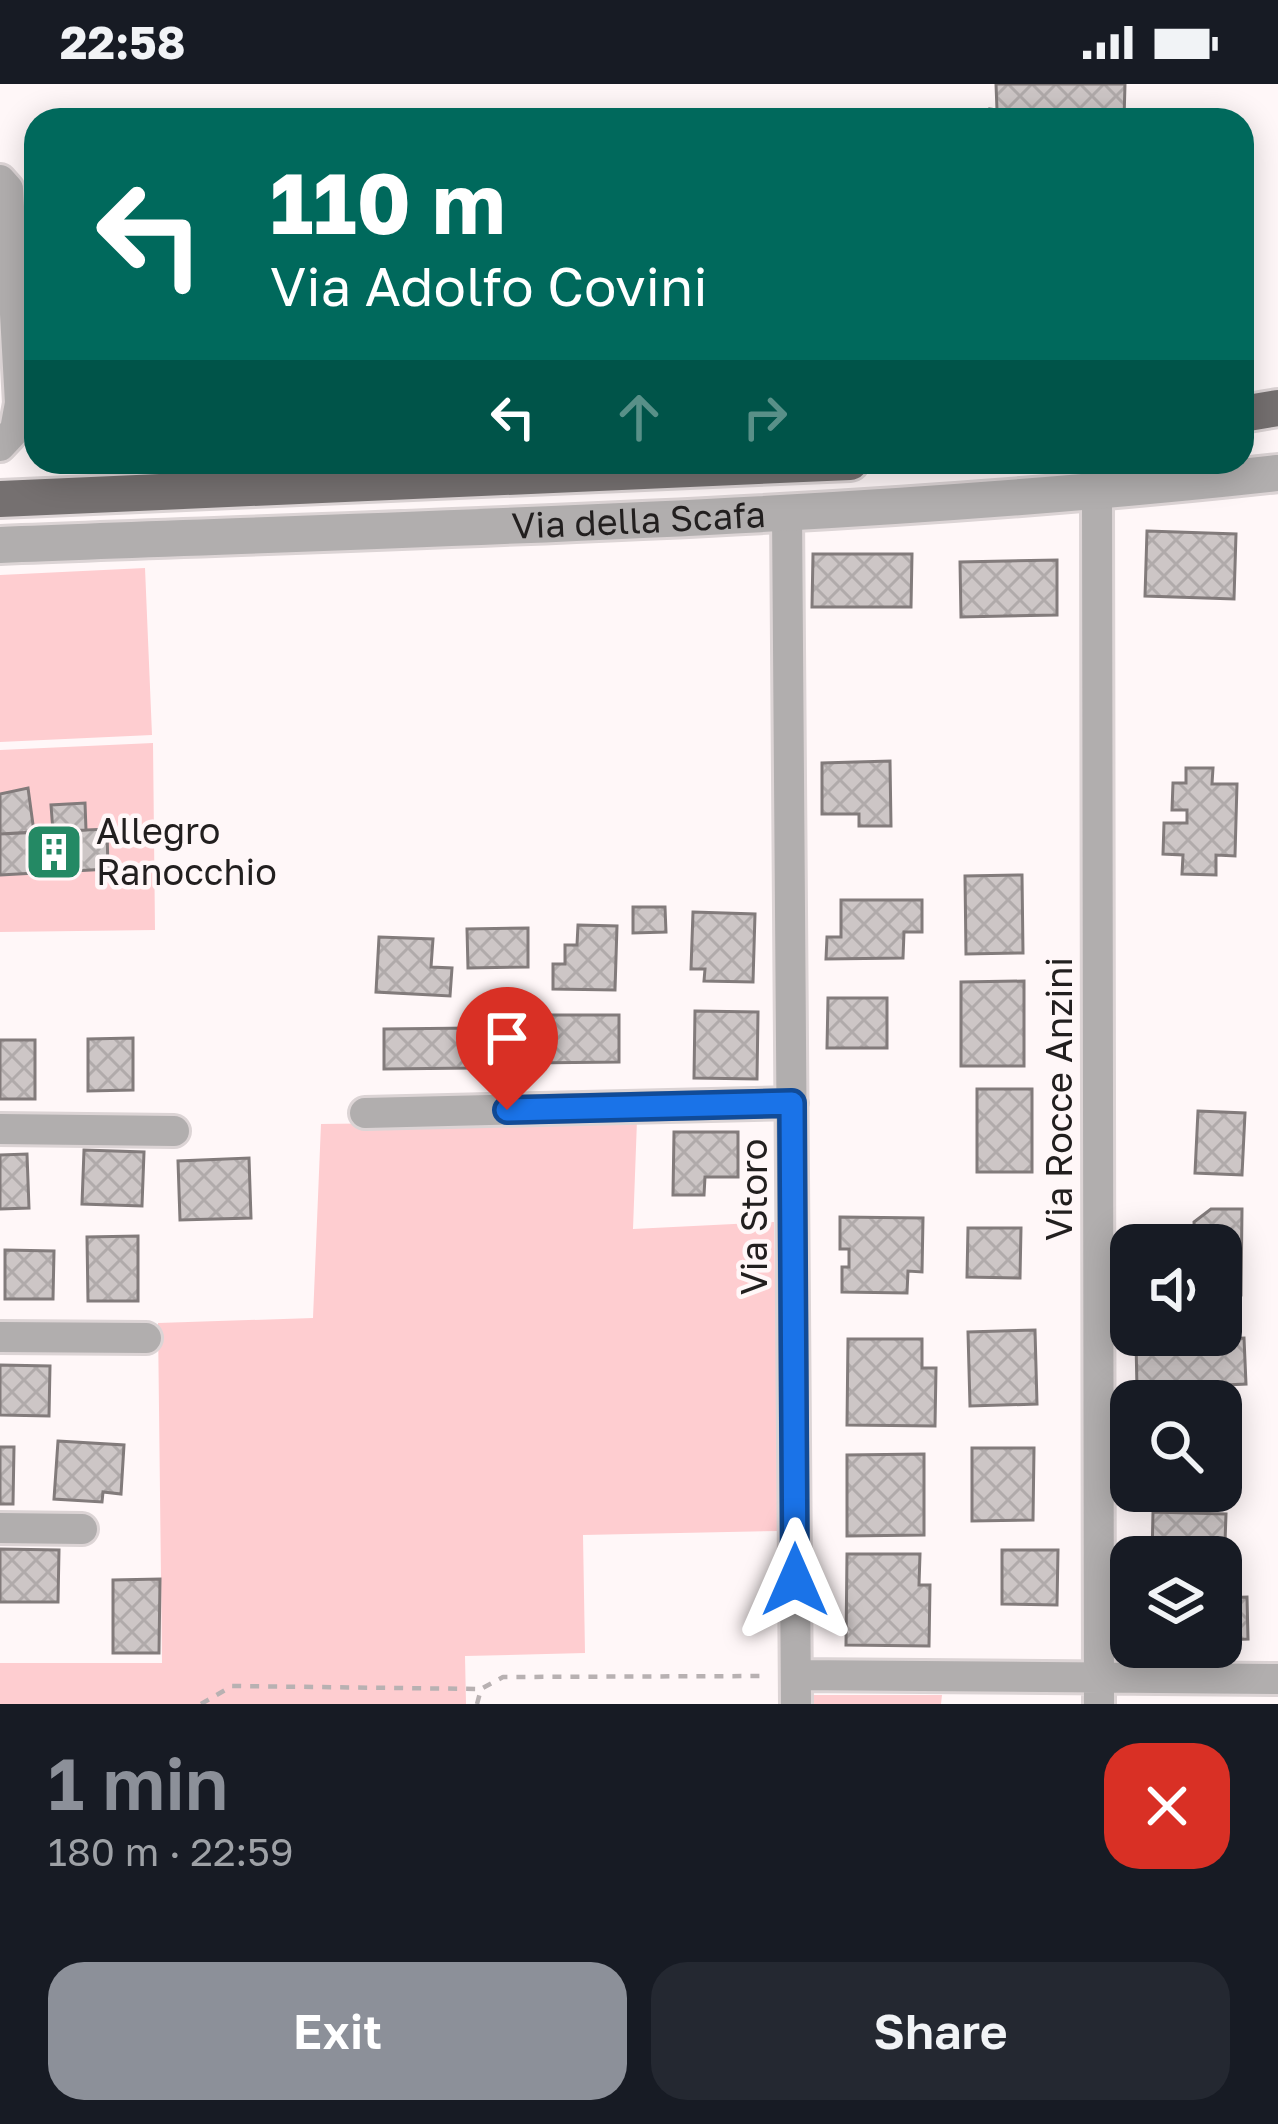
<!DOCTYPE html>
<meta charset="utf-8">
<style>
body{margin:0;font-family:"Golos Text",sans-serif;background:#242831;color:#f1f3f6;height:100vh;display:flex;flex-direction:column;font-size:45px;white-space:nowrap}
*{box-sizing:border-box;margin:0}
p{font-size:39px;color:#9ea1a6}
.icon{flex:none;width:66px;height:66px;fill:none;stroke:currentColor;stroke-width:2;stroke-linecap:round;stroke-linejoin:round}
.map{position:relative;height:1620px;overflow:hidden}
.sheet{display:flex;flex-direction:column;background:#171b24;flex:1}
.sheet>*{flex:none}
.banner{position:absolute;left:24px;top:24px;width:1230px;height:366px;border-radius:36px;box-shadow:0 6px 30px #0003;background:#00695c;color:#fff;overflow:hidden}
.tools{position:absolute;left:1110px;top:1140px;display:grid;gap:24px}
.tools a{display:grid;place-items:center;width:132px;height:132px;border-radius:24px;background:#171b24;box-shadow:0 6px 30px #0003;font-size:60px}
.pin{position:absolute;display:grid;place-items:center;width:102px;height:102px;color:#fff;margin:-123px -51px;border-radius:50% 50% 50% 0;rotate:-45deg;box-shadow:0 0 12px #0007}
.pin .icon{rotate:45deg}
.me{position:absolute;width:132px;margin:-66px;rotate:0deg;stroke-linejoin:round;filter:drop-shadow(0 0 9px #0008)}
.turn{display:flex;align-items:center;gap:42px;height:252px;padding:0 48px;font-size:54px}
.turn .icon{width:156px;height:156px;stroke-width:2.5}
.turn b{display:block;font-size:84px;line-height:102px}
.lanes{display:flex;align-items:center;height:114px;padding:0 48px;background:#0003;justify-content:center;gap:60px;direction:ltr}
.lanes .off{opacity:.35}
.round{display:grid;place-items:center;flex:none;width:126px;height:126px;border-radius:36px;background:#242831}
.summary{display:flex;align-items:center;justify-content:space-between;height:204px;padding:0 48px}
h1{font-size:72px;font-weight:600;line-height:90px;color:#8c9099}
.cta{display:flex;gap:24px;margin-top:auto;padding:24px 48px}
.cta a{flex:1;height:138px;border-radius:36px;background:#8c9099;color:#fff;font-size:48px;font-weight:600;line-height:138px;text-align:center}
.cta a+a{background:#242831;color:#f1f3f6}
.status{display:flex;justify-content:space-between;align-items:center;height:84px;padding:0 60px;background:#171b24;direction:ltr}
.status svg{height:33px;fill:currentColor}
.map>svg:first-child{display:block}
.green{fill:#fecdd0}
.building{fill:url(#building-cross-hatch);stroke:#827b7b;stroke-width:3}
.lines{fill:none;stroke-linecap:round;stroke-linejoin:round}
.minor-casing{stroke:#dcd4d5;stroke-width:36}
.tertiary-casing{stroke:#dcd4d5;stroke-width:42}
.primary-casing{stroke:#dcd4d5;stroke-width:42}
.path{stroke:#b8b1b2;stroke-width:4.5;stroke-dasharray:9 9;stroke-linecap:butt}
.minor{stroke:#b1aeae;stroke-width:30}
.tertiary{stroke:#b1aeae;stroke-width:36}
.primary{stroke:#757070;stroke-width:36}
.route-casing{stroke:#114b97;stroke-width:30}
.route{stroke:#1a73e8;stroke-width:21}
.labels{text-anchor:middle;stroke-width:9;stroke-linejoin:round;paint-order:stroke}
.street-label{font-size:36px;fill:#221f1f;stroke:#fff7f8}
.poi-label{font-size:36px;fill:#221f1f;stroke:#fff7f8;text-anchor:start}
</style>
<div class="status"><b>22:58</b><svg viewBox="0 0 49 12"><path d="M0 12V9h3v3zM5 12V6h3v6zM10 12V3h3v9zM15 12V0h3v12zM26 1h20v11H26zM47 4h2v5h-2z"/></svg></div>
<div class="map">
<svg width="1278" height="1620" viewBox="0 0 1278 1620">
<defs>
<pattern id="building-cross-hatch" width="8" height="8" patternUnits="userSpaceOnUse" patternTransform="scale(3)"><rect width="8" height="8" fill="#cdc6c6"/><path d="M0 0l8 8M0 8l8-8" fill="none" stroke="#b0aaaa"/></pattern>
</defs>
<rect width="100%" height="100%" fill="#fff7f8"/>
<!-- green -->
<path class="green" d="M 145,484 L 152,651 L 0,658 L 0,491 Z
M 153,659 L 155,846 L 0,848 L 0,666 Z
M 637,1036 L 633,1145 L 774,1138 L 779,1447 L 583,1451 L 585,1569 L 465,1572 L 466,1620 L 0,1620 L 0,1579 L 162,1579 L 158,1239 L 313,1234 L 321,1040 Z
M 808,1611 L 942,1611 L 941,1620 L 808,1620 Z"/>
<!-- building -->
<path class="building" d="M 996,0 L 1125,0 L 1124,36 L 991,36 L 990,25 L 997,26 Z
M 1147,447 L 1236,450 L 1234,515 L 1145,512 Z
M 813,470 L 912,470 L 911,523 L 812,523 Z
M 1057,476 L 1057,531 L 961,533 L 960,478 Z
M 890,677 L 891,742 L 859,742 L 859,730 L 822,730 L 822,679 Z
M 1186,684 L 1213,684 L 1212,700 L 1237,700 L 1235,772 L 1216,771 L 1216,791 L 1182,790 L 1183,771 L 1163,770 L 1164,739 L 1187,739 L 1187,726 L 1172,726 L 1173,699 L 1186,699 Z
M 28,704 L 34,748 L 0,750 L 0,710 Z
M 85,719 L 86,746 L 53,748 L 51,721 Z
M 107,745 L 108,785 L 0,791 L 0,750 Z
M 1022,791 L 1023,869 L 966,870 L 965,792 Z
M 841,816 L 922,816 L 922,848 L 904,848 L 903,874 L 826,875 L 827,853 L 841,853 Z
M 633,823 L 665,823 L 666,848 L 633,849 Z
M 693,828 L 755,830 L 753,898 L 704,897 L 705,885 L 691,885 Z
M 578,841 L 617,842 L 615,906 L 553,905 L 553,880 L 565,880 L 565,861 L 577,861 Z
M 528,844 L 528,883 L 468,884 L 467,845 Z
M 379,853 L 433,855 L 431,883 L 452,884 L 450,912 L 376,908 Z
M 1024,897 L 1024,982 L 961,982 L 961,898 Z
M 828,914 L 887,914 L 887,964 L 827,964 Z
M 695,927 L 758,928 L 757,995 L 694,994 Z
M 529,931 L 619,931 L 619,978 L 529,979 Z
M 473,944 L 473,984 L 384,985 L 384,945 Z
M 133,954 L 133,1006 L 88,1007 L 88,955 Z
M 0,956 L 35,956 L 35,1015 L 0,1015 Z
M 977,1005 L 1032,1005 L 1032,1088 L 977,1088 Z
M 1198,1027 L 1245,1029 L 1242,1091 L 1195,1089 Z
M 674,1048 L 738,1048 L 738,1093 L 705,1093 L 704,1111 L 673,1111 Z
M 84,1066 L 144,1068 L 142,1122 L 82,1120 Z
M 27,1070 L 29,1124 L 0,1125 L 0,1071 Z
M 249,1074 L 251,1134 L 180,1136 L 178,1077 Z
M 1211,1125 L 1242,1125 L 1241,1211 L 1221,1211 L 1221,1161 L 1195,1161 L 1194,1138 Z
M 840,1133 L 923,1134 L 922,1188 L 908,1187 L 907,1209 L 842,1208 L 842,1183 L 849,1183 L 849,1165 L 840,1165 Z
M 968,1144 L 1021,1144 L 1020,1194 L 967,1193 Z
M 138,1152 L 138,1217 L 88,1217 L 87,1153 Z
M 5,1166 L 54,1167 L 53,1215 L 5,1215 Z
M 1035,1246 L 1037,1320 L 970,1322 L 968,1248 Z
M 1244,1254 L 1246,1300 L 1137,1305 L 1136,1258 Z
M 848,1255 L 922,1255 L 922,1284 L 936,1284 L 935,1342 L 847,1341 Z
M 0,1281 L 50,1282 L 49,1332 L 0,1331 Z
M 58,1357 L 124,1361 L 121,1410 L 103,1408 L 102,1418 L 54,1415 Z
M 0,1363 L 14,1363 L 13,1420 L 0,1420 Z
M 972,1364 L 1034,1364 L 1033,1436 L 972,1437 Z
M 924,1370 L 924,1451 L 847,1452 L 847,1371 Z
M 1153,1428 L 1226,1430 L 1224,1487 L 1221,1473 L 1152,1473 Z
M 0,1465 L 59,1466 L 58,1518 L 0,1518 Z
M 1002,1466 L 1058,1466 L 1057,1521 L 1002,1520 Z
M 847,1470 L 920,1470 L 919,1501 L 930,1501 L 929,1562 L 846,1561 Z
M 160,1495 L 159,1569 L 113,1569 L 113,1496 Z
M 1247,1513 L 1248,1555 L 1221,1556 L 1221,1514 Z"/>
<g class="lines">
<defs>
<path id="minor" d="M 0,96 L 8,105 L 20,319 L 15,346 L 0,362
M 1097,409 L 1099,1620
M 787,429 L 796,1620
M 365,1029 L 792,1019
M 0,1045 L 174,1047
M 0,1253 L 146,1254
M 0,1444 L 82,1445
M 796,1591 L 1278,1595"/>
<g id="tertiary">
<path id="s1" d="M 0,461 C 426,444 854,436 1278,389"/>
</g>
<path id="primary" d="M 1242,330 L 1278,324
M 0,415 L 850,378"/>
</defs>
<!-- minor casing -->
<use href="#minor" class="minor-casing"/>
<!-- tertiary casing -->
<use href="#tertiary" class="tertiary-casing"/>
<!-- primary casing -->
<use href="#primary" class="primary-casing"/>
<!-- path -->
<path class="path" d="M 201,1620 L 232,1602 L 481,1605
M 477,1620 L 481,1605 L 503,1593 L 766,1592"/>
<!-- minor -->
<use href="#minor" class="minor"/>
<!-- tertiary -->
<use href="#tertiary" class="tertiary"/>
<!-- primary -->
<use href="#primary" class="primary"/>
</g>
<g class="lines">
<defs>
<path id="route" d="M 507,1026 L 792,1019 L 795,1496"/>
</defs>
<!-- route casing -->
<use href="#route" class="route-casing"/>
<!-- route -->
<use href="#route" class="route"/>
</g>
<!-- icons -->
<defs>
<symbol id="building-square" viewBox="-11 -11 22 22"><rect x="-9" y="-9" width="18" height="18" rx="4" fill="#248964" stroke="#fff7f8"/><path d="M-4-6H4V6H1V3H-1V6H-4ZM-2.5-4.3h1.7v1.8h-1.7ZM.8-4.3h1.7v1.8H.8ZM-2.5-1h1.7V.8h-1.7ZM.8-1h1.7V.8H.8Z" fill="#fff"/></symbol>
</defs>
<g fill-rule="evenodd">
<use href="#building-square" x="21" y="735" width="66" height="66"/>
</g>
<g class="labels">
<!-- street labels -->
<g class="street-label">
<text dy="13" stroke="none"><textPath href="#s1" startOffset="639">Via della Scafa</textPath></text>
<text transform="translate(1059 1015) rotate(-90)" y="13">Via Rocce Anzini</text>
<text transform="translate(754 1133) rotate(-90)" y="13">Via Storo</text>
</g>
<!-- poi labels -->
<g class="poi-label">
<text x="96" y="760">Allegro<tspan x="96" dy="41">Ranocchio</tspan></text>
</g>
</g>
</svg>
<div class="tools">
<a><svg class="icon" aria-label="sound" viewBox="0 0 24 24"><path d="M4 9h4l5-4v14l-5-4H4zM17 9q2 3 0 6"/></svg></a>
<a><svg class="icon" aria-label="search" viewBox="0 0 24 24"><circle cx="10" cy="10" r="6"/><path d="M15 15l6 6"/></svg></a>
<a><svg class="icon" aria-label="layers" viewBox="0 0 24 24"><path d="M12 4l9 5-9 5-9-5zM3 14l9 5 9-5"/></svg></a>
</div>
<div class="pin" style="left:507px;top:1026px;background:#d93025"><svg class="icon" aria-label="arrive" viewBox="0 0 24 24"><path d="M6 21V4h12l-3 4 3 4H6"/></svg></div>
<svg class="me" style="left:795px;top:1496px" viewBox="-20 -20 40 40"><path d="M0-17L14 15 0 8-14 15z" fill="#1a73e8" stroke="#fff" stroke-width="4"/></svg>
<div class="banner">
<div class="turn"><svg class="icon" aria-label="left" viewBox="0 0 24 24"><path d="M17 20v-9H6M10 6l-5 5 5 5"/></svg><div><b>110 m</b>Via Adolfo Covini</div></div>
<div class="lanes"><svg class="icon" aria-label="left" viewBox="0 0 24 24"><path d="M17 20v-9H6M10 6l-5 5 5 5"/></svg><svg class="icon off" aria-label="ahead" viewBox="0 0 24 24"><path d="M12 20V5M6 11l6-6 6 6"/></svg><svg class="icon off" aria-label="right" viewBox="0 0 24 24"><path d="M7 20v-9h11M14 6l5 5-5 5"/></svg></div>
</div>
</div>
<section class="sheet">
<div class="summary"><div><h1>1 min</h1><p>180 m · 22:59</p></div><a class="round" style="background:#d93025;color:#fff"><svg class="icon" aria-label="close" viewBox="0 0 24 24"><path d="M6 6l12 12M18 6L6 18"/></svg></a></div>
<div class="cta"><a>Exit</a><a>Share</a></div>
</section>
